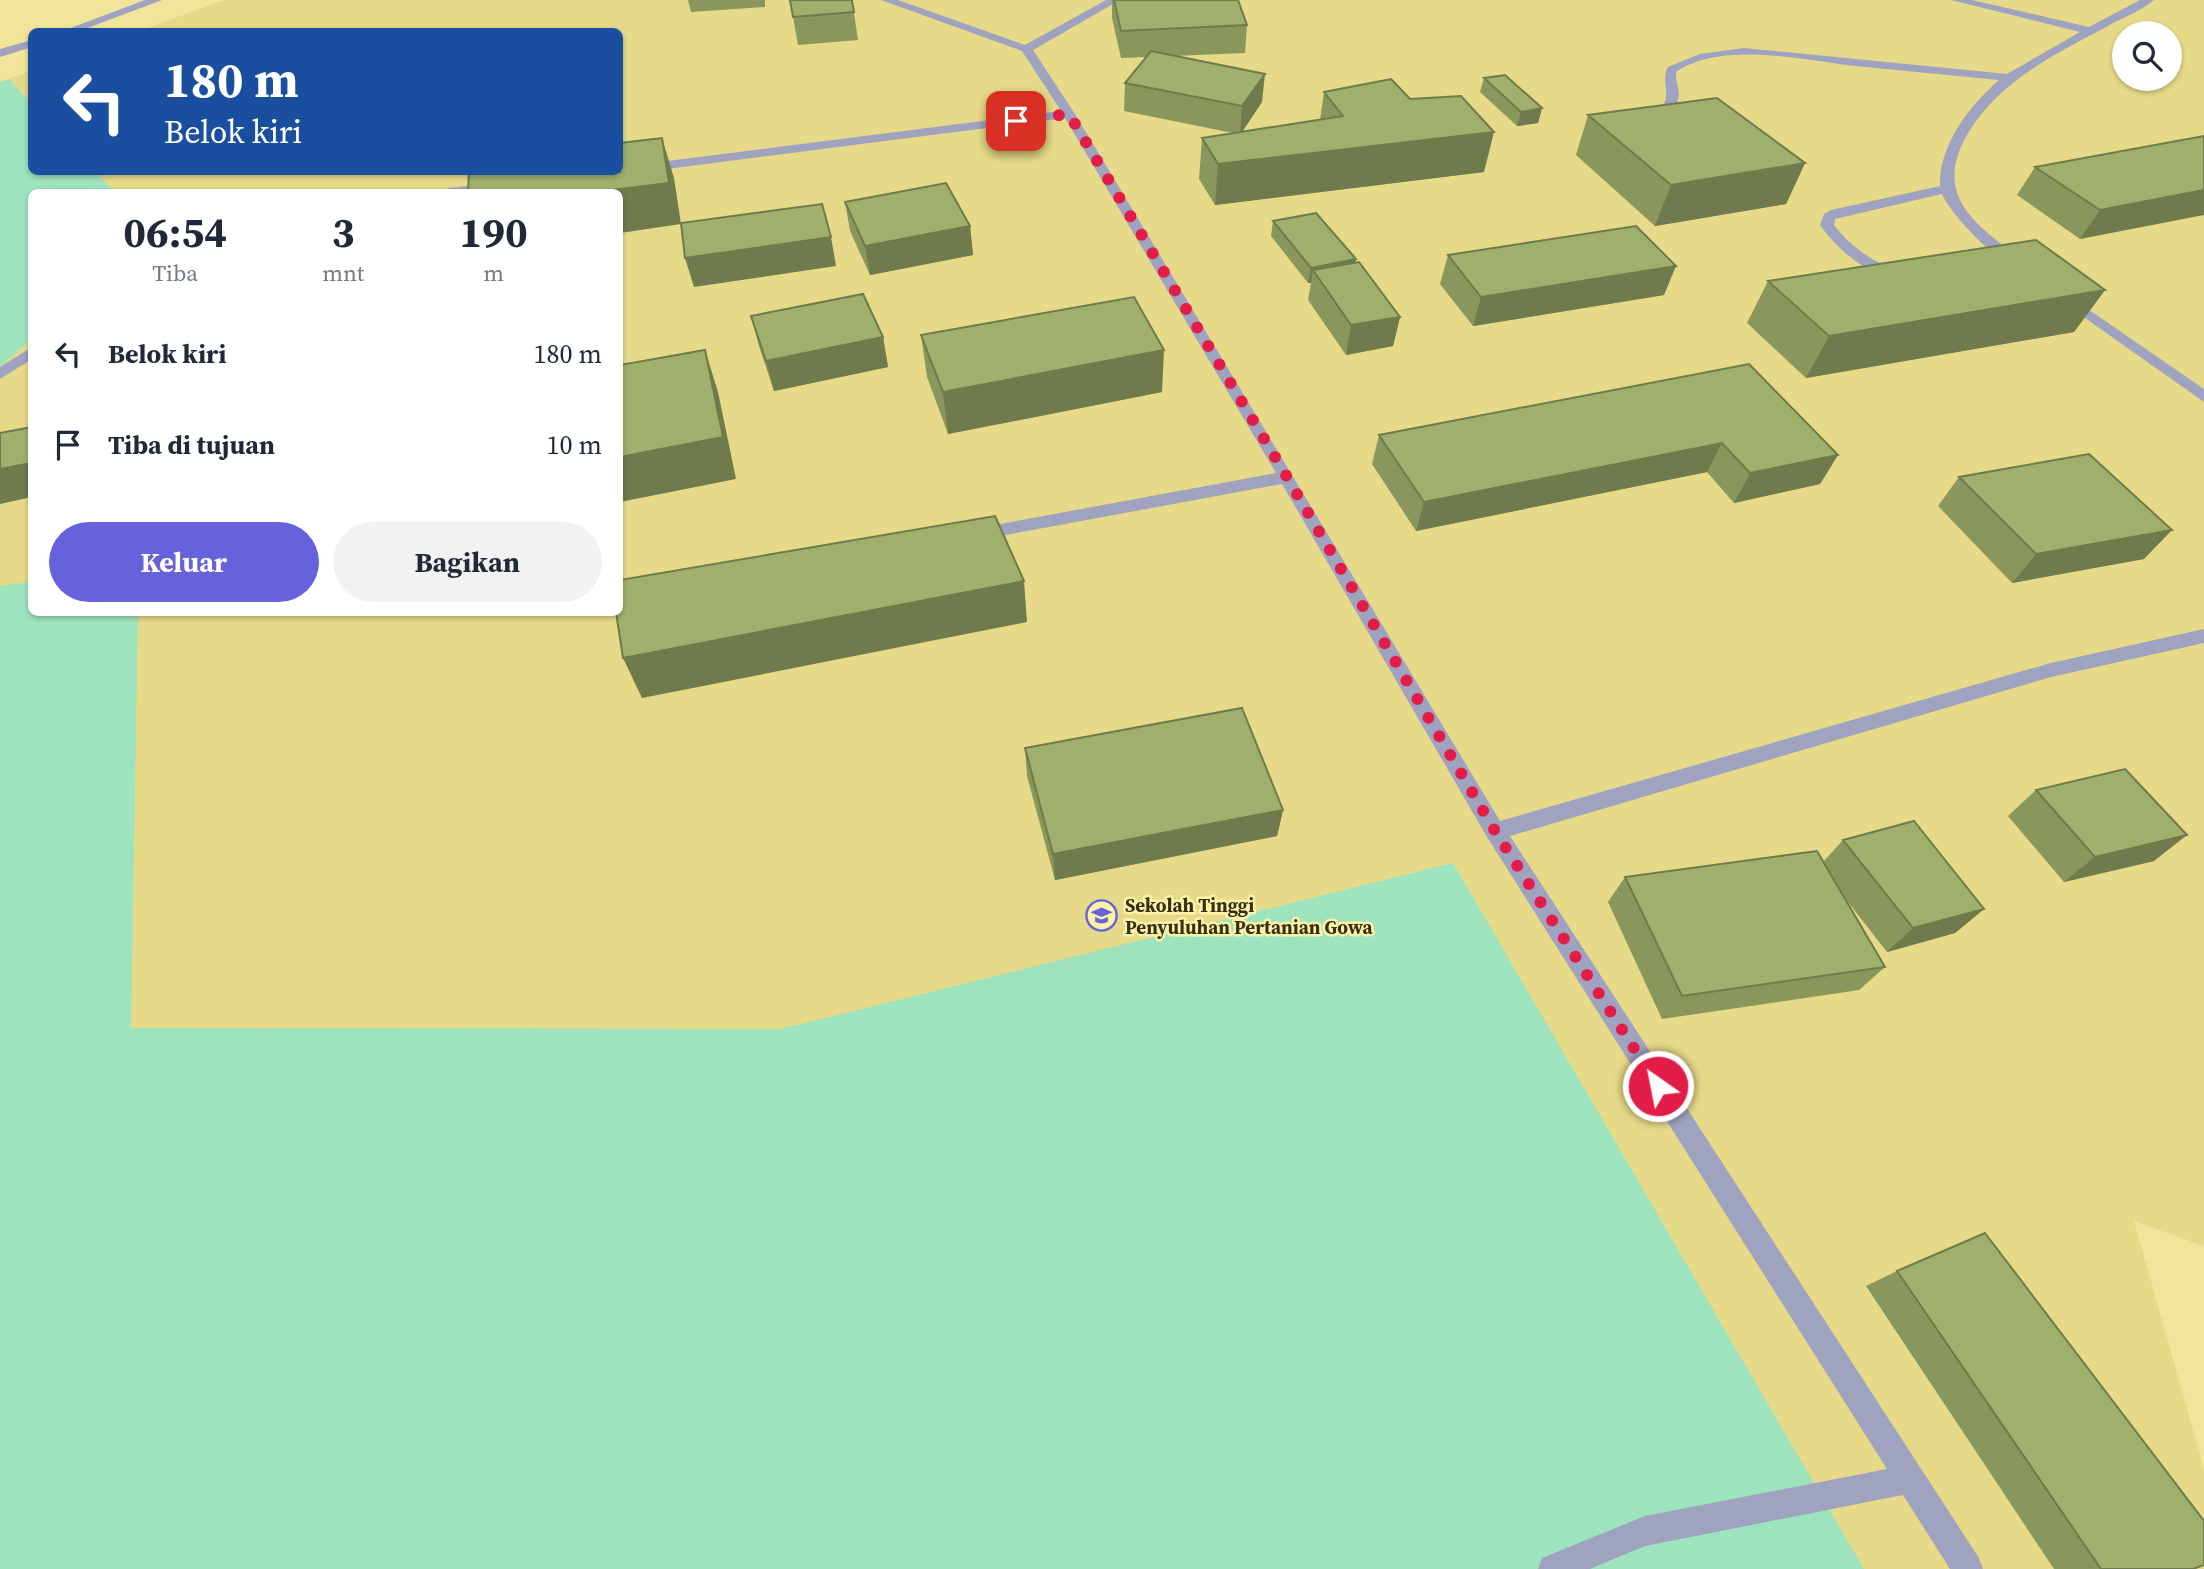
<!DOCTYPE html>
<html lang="id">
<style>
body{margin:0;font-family:"Source Serif 4",serif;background:#f2f2f3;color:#1f2937;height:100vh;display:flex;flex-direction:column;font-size:26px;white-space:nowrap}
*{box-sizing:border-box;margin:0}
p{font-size:23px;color:#747a83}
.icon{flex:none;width:38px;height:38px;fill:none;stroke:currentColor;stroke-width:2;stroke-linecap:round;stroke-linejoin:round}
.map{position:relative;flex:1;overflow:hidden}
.drawer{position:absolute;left:28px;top:189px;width:595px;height:427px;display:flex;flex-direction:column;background:#fff;border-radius:10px;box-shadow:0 2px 5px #0004}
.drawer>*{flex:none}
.hud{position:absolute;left:28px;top:28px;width:595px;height:147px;border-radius:10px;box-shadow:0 2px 5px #0004;background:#1a4fa0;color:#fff;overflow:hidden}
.controls{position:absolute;left:2112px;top:21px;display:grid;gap:14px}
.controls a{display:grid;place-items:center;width:70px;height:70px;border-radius:50%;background:#fff;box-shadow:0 2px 5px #0004;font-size:35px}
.pin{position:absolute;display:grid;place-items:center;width:60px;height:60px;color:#fff;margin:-30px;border-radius:14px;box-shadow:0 4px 10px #0006}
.me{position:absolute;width:77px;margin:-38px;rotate:327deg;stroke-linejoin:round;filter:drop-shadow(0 0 5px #0008)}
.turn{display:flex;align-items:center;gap:24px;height:147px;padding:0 21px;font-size:32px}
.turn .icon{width:91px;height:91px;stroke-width:2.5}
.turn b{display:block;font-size:49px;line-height:60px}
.eta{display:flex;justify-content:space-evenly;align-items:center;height:119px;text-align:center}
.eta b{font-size:42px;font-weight:700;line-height:49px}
.primary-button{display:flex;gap:14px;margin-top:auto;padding:14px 21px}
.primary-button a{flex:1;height:80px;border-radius:42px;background:#6662dc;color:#fff;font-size:28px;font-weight:700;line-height:80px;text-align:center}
.primary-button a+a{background:#f2f2f3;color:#1f2937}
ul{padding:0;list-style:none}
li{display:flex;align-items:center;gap:21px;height:91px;padding:0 21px}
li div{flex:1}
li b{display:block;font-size:26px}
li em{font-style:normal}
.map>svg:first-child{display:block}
.built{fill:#e6d987;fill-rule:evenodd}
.green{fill:#9de3bd}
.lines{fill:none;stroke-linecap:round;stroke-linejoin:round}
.street{fill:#a0a3c0;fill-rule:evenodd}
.wall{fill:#89975d}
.shaded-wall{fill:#6f7b4c}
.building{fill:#9fb06c;stroke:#6f7b4c;stroke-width:2}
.route{stroke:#e11d48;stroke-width:12;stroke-dasharray:0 21.6}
.labels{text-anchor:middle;stroke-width:5;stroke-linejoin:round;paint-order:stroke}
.poi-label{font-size:19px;font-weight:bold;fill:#342f11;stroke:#fef2a8;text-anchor:start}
</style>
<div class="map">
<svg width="2204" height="1569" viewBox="0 0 2204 1569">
<rect width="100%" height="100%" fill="#f0e59b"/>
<!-- built -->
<path class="built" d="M 224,0 L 2204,0 L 2204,1246 L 2134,1221 L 2204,1469 L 2204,1569 L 0,1569 L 0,82 L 31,71 L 32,172 L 620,172 L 620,32 L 139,31 ZM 2124,33 L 2170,33 L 2170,79 L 2124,79 ZM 32,192 L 620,192 L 620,612 L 32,612 Z"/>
<!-- green -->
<path class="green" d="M 9,79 L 31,103 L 32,172 L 95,172 L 115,192 L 32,192 L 31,339 L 0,367 L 0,82 Z
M 31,582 L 32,612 L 138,613 L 131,1028 L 781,1029 L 1453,863 L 1864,1569 L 0,1569 L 0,586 Z"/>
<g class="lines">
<!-- street -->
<path class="street" d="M 145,0 L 162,0 L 77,32 L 60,32 Z
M 881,0 L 898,0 L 1025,45 L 1106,0 L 1120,0 L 1033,50 L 1075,114 L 1500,821 L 2051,663 L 2204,629 L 2204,643 L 2051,677 L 1510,836 L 1979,1558 L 1983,1569 L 1950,1569 L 1903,1495 L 1645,1546 L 1590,1569 L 1538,1569 L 1542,1558 L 1645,1516 L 1887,1469 L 1487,837 L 1282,484 L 973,541 L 967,539 L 964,535 L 973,529 L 1276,473 L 1065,118 L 620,175 L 614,172 L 620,172 L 620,167 L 1061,111 L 1022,51 Z
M 1951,0 L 1972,0 L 2089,27 L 2140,0 L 2154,0 C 2141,11 2122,18 2108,26 C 2054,55 1998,81 1967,135 C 1931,198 1979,227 2025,262 L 2027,265 L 2025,268 C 2004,272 1950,214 1942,194 L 1835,219 L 1834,225 C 1847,242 1864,256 1884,265 C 1892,268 1900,269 1905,274 L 1903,277 C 1874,283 1835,247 1820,225 L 1824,214 L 1831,210 L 1940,186 C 1939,145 1969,106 1999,80 C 1951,75 1903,71 1855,66 C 1803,60 1724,41 1677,71 C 1674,80 1679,86 1679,95 C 1678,111 1659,124 1645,123 L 1643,120 C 1648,115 1657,112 1662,106 C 1672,95 1660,80 1668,67 L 1700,54 L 1744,48 L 2007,74 L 2080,32 Z
M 32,40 L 32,47 L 0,57 L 0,49 Z
M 496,183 L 501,184 L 501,190 L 442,192 L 449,188 Z
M 2066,294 L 2204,389 L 2204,402 L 2061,301 L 2059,298 Z
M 32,347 L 32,359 L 0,379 L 0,367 Z"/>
</g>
<!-- wall -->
<path class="wall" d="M 688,0 L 765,0 L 765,7 L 691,12 Z
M 852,0 L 858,40 L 798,45 L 793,17 Z
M 1112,0 L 1238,0 L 1247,25 L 1245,53 L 1173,56 L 1262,102 L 1242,132 L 1320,120 L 1324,92 L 1410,99 L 1484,172 L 1215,205 L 1199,179 L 1202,138 L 1233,133 L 1124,111 L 1125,83 L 1146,57 L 1121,58 L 1112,18 Z
M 1484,78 L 1542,108 L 1538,123 L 1517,126 L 1480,92 Z
M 1588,115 L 1805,163 L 1786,204 L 1655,226 L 1576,155 Z
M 2204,136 L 2080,239 L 2017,195 L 2035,167 Z
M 845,202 L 970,226 L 973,255 L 870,275 L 850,231 Z
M 1273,221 L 1355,263 L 1400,317 L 1393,346 L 1346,355 L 1308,300 L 1311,283 L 1308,283 L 1271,236 Z
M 1448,255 L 1664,295 L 1473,326 L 1440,284 Z
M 1768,281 L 2105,290 L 2074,332 L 1806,378 L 1747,323 Z
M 751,316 L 883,337 L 888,367 L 774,391 L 759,346 Z
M 921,335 L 1162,392 L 948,434 L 927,377 Z
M 1749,364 L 1838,455 L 1820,484 L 1734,503 L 1707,472 L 1416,531 L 1372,464 L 1379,435 Z
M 1959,477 L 2144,559 L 2012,583 L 1938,506 Z
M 1025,748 L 1283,810 L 1277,836 L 1055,880 L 1027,776 Z
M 2036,790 L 2154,861 L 2064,882 L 2008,816 Z
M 1843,840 L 1984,909 L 1955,933 L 1887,952 L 1844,897 L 1885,967 L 1859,990 L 1662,1019 L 1608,902 L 1625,877 L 1823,862 Z
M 1897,1271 L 2193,1569 L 2054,1569 L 1866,1286 Z"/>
<!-- shaded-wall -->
<path class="shaded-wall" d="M 1265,74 L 1262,102 L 1240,135 L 1242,106 Z
M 1542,108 L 1538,123 L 1517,126 L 1521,112 Z
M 1494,132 L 1484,172 L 1215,205 L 1218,164 Z
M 662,138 L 674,178 L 681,224 L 620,233 L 620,192 L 596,192 Z
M 1805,163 L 1786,204 L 1655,226 L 1671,185 Z
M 2204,190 L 2204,215 L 2080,239 L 2100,210 Z
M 970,226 L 973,255 L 870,275 L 865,246 Z
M 831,237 L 836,266 L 694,287 L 685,258 Z
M 1356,259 L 1353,274 L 1313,270 L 1311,283 L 1308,283 L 1311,268 Z
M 1676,266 L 1664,295 L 1473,326 L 1481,297 Z
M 2105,290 L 2074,332 L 1806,378 L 1829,336 Z
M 1400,317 L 1393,346 L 1346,355 L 1351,325 Z
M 883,337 L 888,367 L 774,391 L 766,361 Z
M 705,350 L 718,392 L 736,479 L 620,502 L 620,457 Z
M 1164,350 L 1162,392 L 948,434 L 943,392 Z
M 1722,443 L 1707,472 L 1416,531 L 1424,502 Z
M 1838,455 L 1820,484 L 1734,503 L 1750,473 Z
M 32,463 L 32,497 L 0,504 L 0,469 Z
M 2172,530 L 2144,559 L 2012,583 L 2036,554 Z
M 1024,581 L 1027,622 L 642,698 L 623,658 Z
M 1283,810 L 1277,836 L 1055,880 L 1053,854 Z
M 2187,835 L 2154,861 L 2064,882 L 2095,857 Z
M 1984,909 L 1955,933 L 1887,952 L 1913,928 Z"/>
<!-- building -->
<path class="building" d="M 790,0 L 852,0 L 854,12 L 793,17 Z
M 1114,0 L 1238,0 L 1247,25 L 1121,31 Z
M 1151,51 L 1265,74 L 1242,106 L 1125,83 Z
M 1505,75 L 1542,108 L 1521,112 L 1484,78 Z
M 1391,79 L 1410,99 L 1461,96 L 1494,132 L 1218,164 L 1202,138 L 1343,116 L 1324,92 Z
M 1717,98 L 1805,163 L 1671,185 L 1588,115 Z
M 2204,136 L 2204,190 L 2100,210 L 2035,167 Z
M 662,138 L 669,183 L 596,192 L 468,192 L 469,172 L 620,172 L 620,143 Z
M 946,183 L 970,226 L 865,246 L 845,202 Z
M 822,204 L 831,237 L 685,258 L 681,223 Z
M 1316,213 L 1356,259 L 1311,268 L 1273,221 Z
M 1636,226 L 1676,266 L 1481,297 L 1448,255 Z
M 2036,240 L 2105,290 L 1829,336 L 1768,281 Z
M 1359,262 L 1400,317 L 1351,325 L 1313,270 Z
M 863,294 L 883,337 L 766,361 L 751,316 Z
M 1134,297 L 1164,350 L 943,392 L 921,335 Z
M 705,350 L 723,437 L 620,457 L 620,365 Z
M 1749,364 L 1838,455 L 1750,473 L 1722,443 L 1424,502 L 1379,435 Z
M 32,427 L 32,463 L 0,469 L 0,433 Z
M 2089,454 L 2172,530 L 2036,554 L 1959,477 Z
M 995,516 L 1024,581 L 623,658 L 616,612 L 620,612 L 620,580 Z
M 1242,708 L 1283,810 L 1053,854 L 1025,748 Z
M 2125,769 L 2187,835 L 2095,857 L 2036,790 Z
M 1914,821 L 1984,909 L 1913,928 L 1843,840 Z
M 1817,851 L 1885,967 L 1682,996 L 1625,877 Z
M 1985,1233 L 2204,1521 L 2204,1565 L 2193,1569 L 2101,1569 L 1897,1271 Z"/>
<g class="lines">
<!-- route -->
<path class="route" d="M 1016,121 L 1069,114 L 1287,477 L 1495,831 L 1658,1086"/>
</g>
<!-- icons -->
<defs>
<symbol id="university-ring" viewBox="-11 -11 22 22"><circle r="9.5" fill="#fef2a8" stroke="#6662dc" stroke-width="1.5"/><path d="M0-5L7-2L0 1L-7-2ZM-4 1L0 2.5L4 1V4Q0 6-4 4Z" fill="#6662dc"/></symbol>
</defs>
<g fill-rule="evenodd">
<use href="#university-ring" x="1084" y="898" width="35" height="35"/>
</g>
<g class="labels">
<!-- poi labels -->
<g class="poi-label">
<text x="1125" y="912">Sekolah Tinggi<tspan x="1125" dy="22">Penyuluhan Pertanian Gowa</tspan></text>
</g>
</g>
</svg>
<div class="controls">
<a><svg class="icon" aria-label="search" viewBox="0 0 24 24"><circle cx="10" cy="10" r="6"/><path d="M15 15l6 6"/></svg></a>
</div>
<div class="pin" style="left:1016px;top:121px;background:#d93025"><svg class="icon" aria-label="arrive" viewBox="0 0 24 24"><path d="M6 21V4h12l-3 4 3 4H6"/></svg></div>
<svg class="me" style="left:1658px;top:1086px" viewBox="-20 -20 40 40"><circle r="17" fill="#e11d48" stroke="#fff" stroke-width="3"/><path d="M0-11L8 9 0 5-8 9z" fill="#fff"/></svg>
<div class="hud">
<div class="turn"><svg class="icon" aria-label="left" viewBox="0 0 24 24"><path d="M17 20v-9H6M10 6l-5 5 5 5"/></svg><div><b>180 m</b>Belok kiri</div></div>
</div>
<section class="drawer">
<div class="eta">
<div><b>06:54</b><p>Tiba</p></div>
<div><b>3</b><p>mnt</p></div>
<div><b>190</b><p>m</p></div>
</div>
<ul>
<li><svg class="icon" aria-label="left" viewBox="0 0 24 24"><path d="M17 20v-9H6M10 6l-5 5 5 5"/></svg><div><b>Belok kiri</b></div><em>180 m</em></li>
<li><svg class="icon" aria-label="arrive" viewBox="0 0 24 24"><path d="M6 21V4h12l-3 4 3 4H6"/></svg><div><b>Tiba di tujuan</b></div><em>10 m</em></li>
</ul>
<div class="primary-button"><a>Keluar</a><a>Bagikan</a></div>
</section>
</div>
